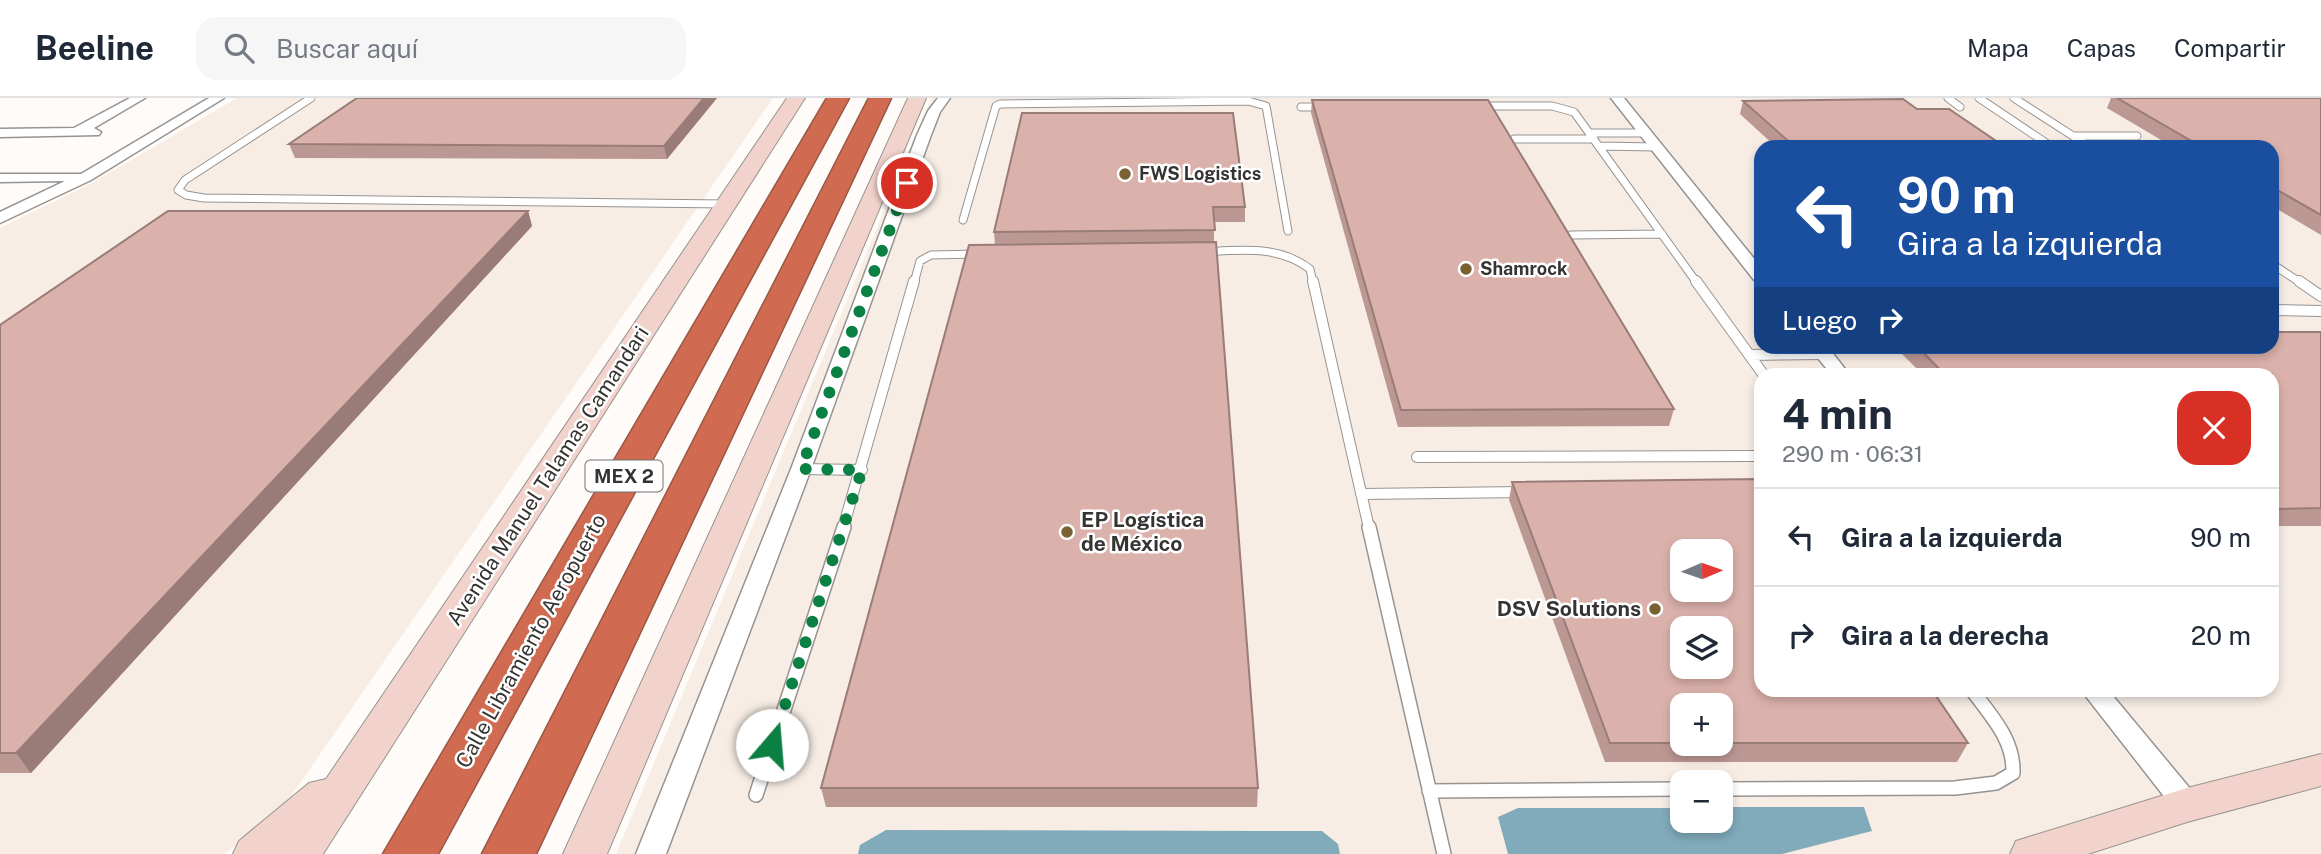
<!DOCTYPE html>
<html lang="es">
<meta charset="utf-8">
<style>
body{margin:0;font-family:"Public Sans",sans-serif;background:#f6f6f7;color:#1f2937;height:100vh;display:flex;flex-direction:column;font-size:26px;white-space:nowrap}
*{box-sizing:border-box;margin:0}
p{font-size:23px;color:#747a83}
.icon{flex:none;width:38px;height:38px;fill:none;stroke:currentColor;stroke-width:2;stroke-linecap:round;stroke-linejoin:round}
.map{position:relative;flex:1;overflow:hidden}
.side{position:absolute;left:1754px;top:270px;width:525px;height:329px;display:flex;flex-direction:column;background:#fff;border-radius:21px;box-shadow:0 4px 10px #0003}
.side>*{flex:none}
.hud{position:absolute;left:1754px;top:42px;width:525px;height:214px;border-radius:21px;box-shadow:0 4px 10px #0003;background:#1a4fa0;color:#fff;overflow:hidden}
.needle{width:46px;rotate:88deg}
.buttons{position:absolute;left:1670px;top:441px;display:grid;gap:14px}
.buttons a{display:grid;place-items:center;width:63px;height:63px;border-radius:14px;background:#fff;box-shadow:0 4px 10px #0003;font-size:35px}
.pin{position:absolute;display:grid;place-items:center;width:60px;height:60px;color:#fff;margin:-30px;border:4px solid #fff;border-radius:50%;box-shadow:0 2px 7px #0007}
.me{position:absolute;width:77px;margin:-38px;rotate:18deg;stroke-linejoin:round;filter:drop-shadow(0 0 5px #0008)}
.turn{display:flex;align-items:center;gap:24px;height:147px;padding:0 28px;font-size:32px}
.turn .icon{width:91px;height:91px;stroke-width:2.5}
.turn b{display:block;font-size:49px;line-height:60px}
.then{display:flex;align-items:center;height:66px;padding:0 28px;background:#0003;gap:14px;font-size:26px}
.round{display:grid;place-items:center;flex:none;width:74px;height:74px;border-radius:21px;background:#f6f6f7}
.headline{display:flex;align-items:center;justify-content:space-between;height:119px;padding:0 28px}
h1{font-size:42px;font-weight:700;line-height:52px}
ul{padding:0;list-style:none}
li{display:flex;align-items:center;gap:21px;height:98px;padding:0 28px;border-top:2px solid #e0e1e3}
li div{flex:1}
li b{display:block;font-size:26px}
li em{font-style:normal}
header{display:flex;align-items:center;gap:42px;box-sizing:border-box;height:98px;padding:0 35px;background:#fff;border-bottom:2px solid #e0e1e3}
header strong{font-size:33px}
nav{display:flex;gap:38px;margin-inline-start:auto;font-size:24px}
.search{width:490px;height:63px;background:#f6f6f7;display:flex;align-items:center;gap:18px;box-sizing:border-box;padding:0 24px;border-radius:21px;color:#747a83;font-size:26px}
.map>svg:first-child{display:block}
.built{fill:#f7ede5;fill-rule:evenodd}
.water{fill:#81abbb}
.lines{fill:none;stroke-linecap:round;stroke-linejoin:round}
.lane-far2-casing{stroke:#979391;stroke-width:9}
.lane-far1-casing{stroke:#979391;stroke-width:12}
.lane-casing{stroke:#979391;stroke-width:16}
.street-casing{stroke:#979391;stroke-width:3}
.secondary-casing{stroke:#979391;stroke-width:2}
.highway-casing{stroke:#9a5846;stroke-width:3}
.lane-far2{stroke:#fff;stroke-width:7}
.lane-far1{stroke:#fff;stroke-width:10}
.lane{stroke:#fff;stroke-width:13}
.street{fill:#fff;fill-rule:evenodd}
.secondary{fill:#f1d3cb;fill-rule:evenodd}
.highway{fill:#d06b51;fill-rule:evenodd}
.wall{fill:#bc9893;fill-rule:evenodd}
.shaded-wall{fill:#997c78}
.building{fill:#dbb1ab;stroke:#997c78;stroke-width:2;fill-rule:evenodd}
.route{stroke:#0b8043;stroke-width:12;stroke-dasharray:0 21.6}
.poi-dot{fill:#796132;stroke:#fff;stroke-width:2.5}
.labels{text-anchor:middle;stroke-width:5;stroke-linejoin:round;paint-order:stroke}
.far-poi-label{font-size:18px;font-weight:bold;fill:#353433;stroke:#fff;text-anchor:start}
.shield{fill:#fff;stroke:#727170;stroke-width:2}
.shield-label{font-size:19px;font-weight:bold;fill:#353433}
.street-label{font-size:21px;fill:#353433;stroke:#fff}
.poi-label{font-size:21px;font-weight:bold;fill:#353433;stroke:#fff;text-anchor:start}
</style>
<header>
<strong>Beeline</strong>
<div class="search"><svg class="icon" aria-label="search" viewBox="0 0 24 24"><circle cx="10" cy="10" r="6"/><path d="M15 15l6 6"/></svg>Buscar aquí</div>
<nav><a>Mapa</a><a>Capas</a><a>Compartir</a></nav>
</header>
<div class="map">
<svg width="2321" height="756" viewBox="0 0 2321 756">
<rect width="100%" height="100%" fill="#fefbf8"/>
<!-- built -->
<path class="built" d="M 237,0 L 773,0 L 276,720 L 224,756 L 0,756 L 0,130 L 92,85 Z
M 931,0 L 2321,0 L 2321,756 L 616,756 ZM 1760,49 L 2272,49 L 2272,248 L 1760,248 ZM 1760,276 L 2272,276 L 2272,592 L 1760,592 ZM 1682,453 L 1720,453 L 1720,492 L 1682,492 ZM 1682,530 L 1720,530 L 1720,569 L 1682,569 ZM 1682,607 L 1720,607 L 1720,646 L 1682,646 ZM 1682,684 L 1720,684 L 1720,723 L 1682,723 Z"/>
<!-- water -->
<path class="water" d="M 1720,709 L 1864,709 L 1872,733 L 1782,756 L 1508,756 L 1498,719 L 1518,710 L 1682,710 L 1682,723 L 1720,723 Z
M 886,732 L 1322,733 L 1338,746 L 1340,756 L 858,756 L 860,747 Z"/>
<g class="lines">
<defs>
<path id="lane-far2" d="M 311,0 L 185,82 L 178,92 L 186,97 L 204,100 L 726,106
M 1948,0 L 1960,9
M 1979,0 L 2052,49
M 2014,0 L 2090,49
M 1478,8 L 1552,8 L 1574,14 L 1697,185
M 1301,9 L 1325,9
M 1590,35 L 1645,35
M 2073,38 L 2137,38
M 1514,41 L 1594,41
M 1599,48 L 1656,49
M 963,122 L 996,8 L 1000,6 L 1248,3 L 1266,8 L 1288,133
M 1571,137 L 1662,136
M 1204,154 C 1241,152 1279,147 1310,171 L 1313,185
M 2272,166 L 2301,185
M 914,185 L 920,163 L 931,157 L 978,156"/>
<path id="lane-far1" d="M 1313,183 L 1369,430
M 1696,183 L 1763,276
M 2299,183 L 2321,198
M 2272,212 L 2321,213
M 1749,257 L 1823,256
M 1417,359 L 1760,358
M 801,371 L 862,372
M 1361,396 L 1523,394
M 843,430 L 914,183"/>
<path id="lane" d="M 1369,429 L 1444,756
M 1720,691 L 1955,690 L 1996,685 L 2013,675 C 2014,641 1991,618 1972,592
M 1429,693 L 1682,691
M 756,697 L 844,429"/>
<path id="street" d="M 130,0 L 145,0 L 94,30 L 101,34 L 99,37 L 0,39 L 0,31 L 74,30 Z
M 209,0 L 224,0 L 91,82 L 0,125 L 0,114 L 65,83 L 0,84 L 0,76 L 81,76 Z
M 938,0 L 950,0 L 940,14 L 931,37 L 811,371 L 666,756 L 636,756 L 791,371 L 917,37 L 928,13 Z
M 1611,0 L 1624,0 L 1760,168 L 1760,183 L 1754,182 Z
M 1808,248 L 1827,248 L 1849,276 L 1831,276 Z
M 2081,592 L 2108,592 L 2197,699 L 2201,707 L 2197,715 L 2187,718 L 2177,715 Z"/>
<path id="secondary" d="M 787,0 L 805,0 L 323,756 L 233,756 L 239,743 L 309,685 L 326,681 Z
M 908,0 L 926,0 L 607,756 L 563,756 Z
M 2321,656 L 2321,688 L 2187,724 L 2088,756 L 2010,756 L 2016,743 L 2032,738 L 2187,690 Z"/>
<path id="highway" d="M 827,0 L 849,0 L 438,756 L 383,756 Z
M 869,0 L 891,0 L 536,756 L 482,756 Z"/>
</defs>
<!-- lane-far2 casing -->
<use href="#lane-far2" class="lane-far2-casing"/>
<!-- lane-far1 casing -->
<use href="#lane-far1" class="lane-far1-casing"/>
<!-- lane casing -->
<use href="#lane" class="lane-casing"/>
<!-- street casing -->
<use href="#street" class="street-casing"/>
<!-- secondary casing -->
<use href="#secondary" class="secondary-casing"/>
<!-- highway casing -->
<use href="#highway" class="highway-casing"/>
<!-- lane-far2 -->
<use href="#lane-far2" class="lane-far2"/>
<!-- lane-far1 -->
<use href="#lane-far1" class="lane-far1"/>
<!-- lane -->
<use href="#lane" class="lane"/>
<!-- street -->
<use href="#street" class="street"/>
<!-- secondary -->
<use href="#secondary" class="secondary"/>
<!-- highway -->
<use href="#highway" class="highway"/>
</g>
<!-- wall -->
<path class="wall" d="M 357,0 L 717,0 L 667,61 L 295,60 L 289,46 Z
M 2111,0 L 2321,0 L 2321,137 L 2272,108 L 2272,49 L 2173,49 L 2107,10 Z
M 1312,2 L 1674,311 L 1669,328 L 1398,329 L 1311,15 Z
M 1743,3 L 1917,11 L 2005,49 L 1776,49 L 1740,16 Z
M 1022,15 L 1245,109 L 1245,124 L 1214,124 L 1214,144 L 1258,690 L 1257,709 L 826,709 L 821,690 L 995,147 L 994,134 Z
M 528,113 L 532,128 L 31,675 L 0,675 L 0,227 Z
M 2321,234 L 2321,428 L 2272,428 L 2272,276 L 1922,276 L 1899,253 L 1901,248 L 2272,248 Z
M 1512,384 L 1968,645 L 1957,664 L 1605,664 L 1509,402 ZM 1682,607 L 1720,607 L 1720,646 L 1682,646 Z"/>
<!-- shaded-wall -->
<path class="shaded-wall" d="M 704,0 L 717,0 L 667,61 L 664,48 Z
M 528,113 L 532,128 L 31,675 L 16,655 Z"/>
<!-- building -->
<path class="building" d="M 357,0 L 704,0 L 664,48 L 289,46 Z
M 2117,0 L 2321,0 L 2321,117 L 2272,89 L 2272,49 L 2202,49 Z
M 1903,1 L 1917,11 L 1949,11 L 2005,49 L 1795,49 L 1743,3 Z
M 1312,2 L 1488,2 L 1674,311 L 1401,312 Z
M 1022,15 L 1233,15 L 1245,109 L 1213,109 L 1215,132 L 994,134 Z
M 168,113 L 528,113 L 16,655 L 0,655 L 0,227 Z
M 1216,144 L 1258,690 L 821,690 L 969,147 Z
M 2272,234 L 2321,234 L 2321,410 L 2272,411 L 2272,276 L 1944,276 L 1917,248 L 2272,248 Z
M 1760,381 L 1760,592 L 1932,592 L 1968,645 L 1720,645 L 1720,607 L 1682,607 L 1682,645 L 1610,645 L 1512,384 ZM 1682,453 L 1720,453 L 1720,492 L 1682,492 ZM 1682,530 L 1720,530 L 1720,569 L 1682,569 Z"/>
<g class="lines">
<!-- route -->
<path class="route" d="M 772,647 L 862,372 L 801,371 L 907,85"/>
</g>
<!-- markers -->
<g class="poi-dot">
<circle cx="1125" cy="76" r="7"/>
<circle cx="1466" cy="171" r="7"/>
<circle cx="1067" cy="434" r="7"/>
<circle cx="1655" cy="511" r="7"/>
</g>
<g class="labels">
<!-- far-poi labels -->
<g class="far-poi-label">
<text x="1139" y="82">FWS Logistics</text>
<text x="1480" y="177">Shamrock</text>
</g>
<!-- shield labels -->
<rect class="shield" x="585.5" y="362.5" width="77" height="31" rx="5"/>
<g class="shield-label">
<text x="624" y="385">MEX 2</text>
</g>
<!-- street labels -->
<g class="street-label">
<text transform="translate(548 378) rotate(-57)" y="7">Avenida Manuel Talamas Camandari</text>
<text transform="translate(531 543) rotate(-61)" y="7">Calle Libramiento Aeropuerto</text>
</g>
<!-- poi labels -->
<g class="poi-label">
<text x="1081" y="429">EP Logística<tspan x="1081" dy="24">de México</tspan></text>
<text x="1641" y="518" text-anchor="end">DSV Solutions</text>
</g>
</g>
</svg>
<div class="buttons">
<a><svg class="needle" viewBox="-14 -14 28 28"><path d="M0-13l5 13h-10z" fill="#e53935"/><path d="M0 13l5-13h-10z" fill="#747a83"/></svg></a>
<a><svg class="icon" aria-label="layers" viewBox="0 0 24 24"><path d="M12 4l9 5-9 5-9-5zM3 14l9 5 9-5"/></svg></a>
<a>+</a>
<a>−</a>
</div>
<div class="pin" style="left:907px;top:85px;background:#d93025"><svg class="icon" aria-label="arrive" viewBox="0 0 24 24"><path d="M6 21V4h12l-3 4 3 4H6"/></svg></div>
<svg class="me" style="left:772px;top:647px" viewBox="-20 -20 40 40"><circle r="19" fill="#fff"/><path d="M0-13L10 11 0 6-10 11z" fill="#0b8043"/></svg>
<div class="hud">
<div class="turn"><svg class="icon" aria-label="left" viewBox="0 0 24 24"><path d="M17 20v-9H6M10 6l-5 5 5 5"/></svg><div><b>90 m</b>Gira a la izquierda</div></div>
<div class="then">Luego<svg class="icon" aria-label="right" viewBox="0 0 24 24"><path d="M7 20v-9h11M14 6l5 5-5 5"/></svg></div>
</div>
<section class="side">
<div class="headline"><div><h1>4 min</h1><p>290 m · 06:31</p></div><a class="round" style="background:#d93025;color:#fff"><svg class="icon" aria-label="close" viewBox="0 0 24 24"><path d="M6 6l12 12M18 6L6 18"/></svg></a></div>
<ul>
<li><svg class="icon" aria-label="left" viewBox="0 0 24 24"><path d="M17 20v-9H6M10 6l-5 5 5 5"/></svg><div><b>Gira a la izquierda</b></div><em>90 m</em></li>
<li><svg class="icon" aria-label="right" viewBox="0 0 24 24"><path d="M7 20v-9h11M14 6l5 5-5 5"/></svg><div><b>Gira a la derecha</b></div><em>20 m</em></li>
</ul>
</section>
</div>
